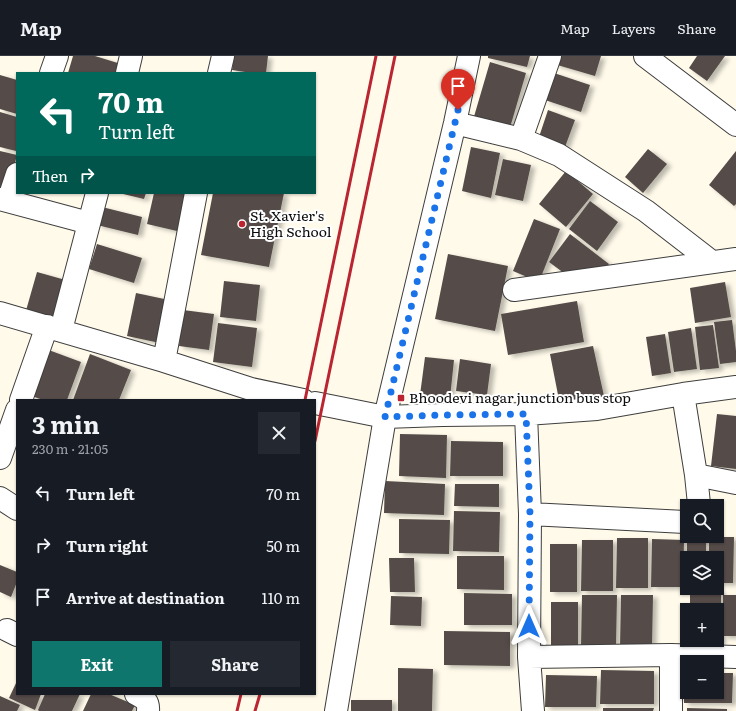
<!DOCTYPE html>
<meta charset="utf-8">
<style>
body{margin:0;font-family:Literata,serif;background:#242831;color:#f1f3f6;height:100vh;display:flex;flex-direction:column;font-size:15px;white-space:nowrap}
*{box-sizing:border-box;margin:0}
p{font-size:13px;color:#9ea1a6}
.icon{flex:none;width:22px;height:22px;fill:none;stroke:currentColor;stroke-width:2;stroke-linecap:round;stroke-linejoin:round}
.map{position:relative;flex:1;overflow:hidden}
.sheet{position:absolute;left:16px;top:343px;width:300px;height:296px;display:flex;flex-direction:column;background:#171b24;border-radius:0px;box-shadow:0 1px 3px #0004}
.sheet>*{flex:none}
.hud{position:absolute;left:16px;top:16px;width:300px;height:122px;border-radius:0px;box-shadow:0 1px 3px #0004;background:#00695c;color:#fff;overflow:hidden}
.buttons{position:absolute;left:680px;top:443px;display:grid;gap:8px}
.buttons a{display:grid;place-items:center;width:44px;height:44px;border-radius:0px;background:#171b24;box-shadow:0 1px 3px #0004;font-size:20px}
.pin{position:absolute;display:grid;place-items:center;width:34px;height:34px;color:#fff;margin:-41px -17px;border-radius:50% 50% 50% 0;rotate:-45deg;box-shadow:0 0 4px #0007}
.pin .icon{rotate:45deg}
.me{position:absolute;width:44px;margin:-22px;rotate:0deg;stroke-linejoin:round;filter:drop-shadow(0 0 3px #0008)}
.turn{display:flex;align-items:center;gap:14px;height:84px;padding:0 16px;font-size:18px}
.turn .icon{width:52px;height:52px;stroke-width:2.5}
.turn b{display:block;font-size:28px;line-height:34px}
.then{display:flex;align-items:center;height:38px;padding:0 16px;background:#0003;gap:8px;font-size:15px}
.round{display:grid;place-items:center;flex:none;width:42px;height:42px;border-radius:0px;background:#242831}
.summary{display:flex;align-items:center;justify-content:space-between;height:68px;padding:0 16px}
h1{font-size:24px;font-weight:700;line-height:30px}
.cta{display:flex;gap:8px;margin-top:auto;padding:8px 16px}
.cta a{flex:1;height:46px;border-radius:0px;background:#0f766e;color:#fff;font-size:16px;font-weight:700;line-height:46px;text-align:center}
.cta a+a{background:#242831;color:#f1f3f6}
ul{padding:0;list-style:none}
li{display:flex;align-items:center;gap:12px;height:52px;padding:0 16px}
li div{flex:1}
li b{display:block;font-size:15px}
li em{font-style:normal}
header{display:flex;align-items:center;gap:24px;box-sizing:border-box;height:56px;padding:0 20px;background:#171b24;border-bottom:1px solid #363941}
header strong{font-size:19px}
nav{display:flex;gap:22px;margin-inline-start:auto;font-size:14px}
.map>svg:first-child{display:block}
.building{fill:#544c48;filter:url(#shadow)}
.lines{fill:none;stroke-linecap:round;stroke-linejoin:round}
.minor-casing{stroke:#3e3e3e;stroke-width:24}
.minor{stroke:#fff;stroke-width:22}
.rail{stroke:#ba2531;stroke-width:3}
.route{stroke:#1a73e8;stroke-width:7;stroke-dasharray:0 12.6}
.poi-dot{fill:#ba2531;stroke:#fff;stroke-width:1.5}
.labels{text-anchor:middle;stroke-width:4;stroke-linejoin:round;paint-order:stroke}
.poi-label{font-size:14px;fill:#0b0b0b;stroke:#fff;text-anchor:start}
</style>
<header>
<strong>Map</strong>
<nav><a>Map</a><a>Layers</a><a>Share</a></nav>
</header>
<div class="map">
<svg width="736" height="655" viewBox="0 0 736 655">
<defs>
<filter id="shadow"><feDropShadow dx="4.5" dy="2.5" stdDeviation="2" flood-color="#0004"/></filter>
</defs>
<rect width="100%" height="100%" fill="#fffaea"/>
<!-- building -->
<path class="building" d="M 73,0 L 95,0 L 121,8 L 118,17 L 68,17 Z
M 234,0 L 268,0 L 266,17 L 252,17 L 232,14 Z
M 488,0 L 530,0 L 527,11 L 488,2 Z
M 557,0 L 601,0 L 595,20 L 554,8 Z
M 697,0 L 725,0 L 707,25 L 689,12 Z
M 490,6 L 526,17 L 509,75 L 473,64 Z
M 554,17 L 590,29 L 581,56 L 545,44 Z
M 0,19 L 17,24 L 17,58 L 0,53 Z
M 548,54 L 575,64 L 565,91 L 539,81 Z
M 0,56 L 17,61 L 17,92 L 16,95 L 0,91 Z
M 471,91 L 500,97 L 491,142 L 462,135 Z
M 648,93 L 667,108 L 643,137 L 625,121 Z
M 0,95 L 17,99 L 8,133 L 0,131 Z
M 736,95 L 736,148 L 734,150 L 709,129 Z
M 503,103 L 531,109 L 523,145 L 495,139 Z
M 566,115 L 593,138 L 566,171 L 539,148 Z
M 119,137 L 146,137 L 144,143 Z
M 154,137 L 185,137 L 177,175 L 147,168 Z
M 213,137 L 284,137 L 269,211 L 201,199 Z
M 590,145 L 618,166 L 597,195 L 569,173 Z
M 102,151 L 142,161 L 138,179 L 97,169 Z
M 534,163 L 560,173 L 539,226 L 513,215 Z
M 570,178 L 609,208 L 600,219 L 572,223 L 549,206 Z
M 97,188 L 142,202 L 134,227 L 89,213 Z
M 448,198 L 508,210 L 495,275 L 435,263 Z
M 37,216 L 69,225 L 57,267 L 25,258 Z
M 224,225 L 260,229 L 256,265 L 220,261 Z
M 725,226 L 731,261 L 695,267 L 690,232 Z
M 136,237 L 169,244 L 160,287 L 127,280 Z
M 577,245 L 584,286 L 508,299 L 501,258 Z
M 183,254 L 214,258 L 209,294 L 179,290 Z
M 732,264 L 736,295 L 736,306 L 720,308 L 714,266 Z
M 218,267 L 257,272 L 252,311 L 213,306 Z
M 713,269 L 719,312 L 700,314 L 695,271 Z
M 691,272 L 697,313 L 674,316 L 668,276 Z
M 665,278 L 671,317 L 652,320 L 646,281 Z
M 593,290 L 604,340 L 560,349 L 550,298 Z
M 46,293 L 81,306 L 67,344 L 43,344 L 29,339 Z
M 90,298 L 131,314 L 119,344 L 73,344 Z
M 425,301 L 454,304 L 450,342 L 420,339 Z
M 460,303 L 491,308 L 487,339 L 456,335 Z
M 717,358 L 736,360 L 736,413 L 711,410 Z
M 400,378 L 447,379 L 446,422 L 399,420 Z
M 451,385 L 503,386 L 503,420 L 450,420 Z
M 385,425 L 445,428 L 444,459 L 384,457 Z
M 455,428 L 499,428 L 499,451 L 454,450 Z
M 454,455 L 500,456 L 499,496 L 453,495 Z
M 399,463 L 450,464 L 449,498 L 399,497 Z
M 687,480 L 706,481 L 706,502 L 687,502 Z
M 709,481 L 734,481 L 733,527 L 717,527 L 717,502 L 709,502 Z
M 617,482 L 648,482 L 648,532 L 616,532 Z
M 652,483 L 684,484 L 683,531 L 651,531 Z
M 582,484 L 613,484 L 613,535 L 581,535 Z
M 550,488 L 577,488 L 577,536 L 550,536 Z
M 457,500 L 504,500 L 504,534 L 457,533 Z
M 389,502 L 414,502 L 415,536 L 390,536 Z
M 0,509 L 17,516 L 17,526 L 11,541 L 0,536 Z
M 690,535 L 721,535 L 721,588 L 689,587 L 689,584 L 717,584 L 717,554 L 690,554 Z
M 464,537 L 512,538 L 512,569 L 464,569 Z
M 582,539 L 617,539 L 616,590 L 581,590 Z
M 621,539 L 653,539 L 652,591 L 620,591 Z
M 723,539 L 736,539 L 736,580 L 723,580 Z
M 391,540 L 422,541 L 421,570 L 390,569 Z
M 551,546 L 578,546 L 578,589 L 551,589 Z
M 444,575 L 510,576 L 510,610 L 444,609 Z
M 398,612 L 433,613 L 432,655 L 398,655 Z
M 601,614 L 654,615 L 654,648 L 600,648 Z
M 684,617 L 687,617 L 687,636 L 717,636 L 717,617 L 733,617 L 732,647 L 684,647 Z
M 546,619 L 597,620 L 596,651 L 545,651 Z
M 17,625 L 17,638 L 41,638 L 35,654 L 9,642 Z
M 45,638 L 80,638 L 72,655 L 39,655 L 38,654 Z
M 91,638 L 109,638 L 135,649 L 132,655 L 83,655 Z
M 0,640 L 20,649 L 17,655 L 0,655 Z
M 351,644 L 392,644 L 392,655 L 351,655 Z
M 603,652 L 654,652 L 653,655 L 603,655 Z
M 687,652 L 727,653 L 727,655 L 687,655 Z"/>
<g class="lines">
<defs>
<path id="minor" d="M 645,0 L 736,69
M 51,17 L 57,0
M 127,17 L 131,0
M 219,17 L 223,0
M 455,67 L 521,83 L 559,99 L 646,155 L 712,206
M 521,83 L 550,0
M 0,143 L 89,167
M 8,145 L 17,118
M 514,234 L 736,203
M 0,257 L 164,305 L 251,333 L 303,344
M 61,274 L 97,137
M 164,305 L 196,137
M 683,338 L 696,419 L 699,448
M 21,344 L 47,270
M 315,347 L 385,361 L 442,359 L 526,358 L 597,353 L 683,338 L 736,331
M 526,358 L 530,458 L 529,601 L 533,655
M 0,402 L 17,354
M 696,419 L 736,427
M 0,442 L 17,453
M 530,458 L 685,466
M 7,574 L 17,579
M 671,599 L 671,655
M 529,601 L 671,599 L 736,601
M 136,638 C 144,642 149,645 148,655
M 336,655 L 385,361 L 455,67 L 469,0"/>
</defs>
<!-- minor casing -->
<use href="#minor" class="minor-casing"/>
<!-- minor -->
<use href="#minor" class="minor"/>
<!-- rail -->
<path class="rail" d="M 305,344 L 376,0
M 315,385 L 395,0
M 237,655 L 241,638
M 255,655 L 260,638"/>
</g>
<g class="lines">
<!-- route -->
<path class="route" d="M 458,54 L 385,361 L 442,359 L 526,358 L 530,458 L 529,570"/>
</g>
<!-- markers -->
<g class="poi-dot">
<circle cx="242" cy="168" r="4"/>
<rect x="397" y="338" width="8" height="8" rx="2"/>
</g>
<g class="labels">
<!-- poi labels -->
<g class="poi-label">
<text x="250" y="165">St. Xavier's<tspan x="250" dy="16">High School</tspan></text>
<text x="409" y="347">Bhoodevi nagar junction bus stop</text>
</g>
</g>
</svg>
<div class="buttons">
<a><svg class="icon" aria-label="search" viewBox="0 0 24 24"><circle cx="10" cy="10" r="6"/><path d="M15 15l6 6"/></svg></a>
<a><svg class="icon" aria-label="layers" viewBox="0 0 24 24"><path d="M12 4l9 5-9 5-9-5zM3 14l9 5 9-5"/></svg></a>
<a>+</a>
<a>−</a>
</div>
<div class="pin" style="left:458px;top:54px;background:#d93025"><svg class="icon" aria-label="arrive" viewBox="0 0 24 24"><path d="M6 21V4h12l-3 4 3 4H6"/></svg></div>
<svg class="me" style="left:529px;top:570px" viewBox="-20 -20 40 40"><path d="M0-17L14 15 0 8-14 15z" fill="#1a73e8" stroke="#fff" stroke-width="4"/></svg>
<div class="hud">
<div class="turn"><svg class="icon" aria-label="left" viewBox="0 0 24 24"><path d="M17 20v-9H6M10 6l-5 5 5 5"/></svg><div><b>70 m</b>Turn left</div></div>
<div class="then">Then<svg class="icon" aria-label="right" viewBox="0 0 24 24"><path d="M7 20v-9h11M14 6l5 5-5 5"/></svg></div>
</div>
<section class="sheet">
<div class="summary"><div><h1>3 min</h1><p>230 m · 21:05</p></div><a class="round"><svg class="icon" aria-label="close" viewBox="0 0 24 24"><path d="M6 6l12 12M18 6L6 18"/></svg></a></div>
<ul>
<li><svg class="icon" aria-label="left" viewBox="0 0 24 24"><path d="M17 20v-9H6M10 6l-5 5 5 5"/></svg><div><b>Turn left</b></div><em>70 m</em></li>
<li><svg class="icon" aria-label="right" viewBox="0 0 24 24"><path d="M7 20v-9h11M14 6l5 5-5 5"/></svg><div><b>Turn right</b></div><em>50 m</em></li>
<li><svg class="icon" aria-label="arrive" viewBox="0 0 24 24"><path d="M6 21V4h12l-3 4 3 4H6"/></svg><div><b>Arrive at destination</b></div><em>110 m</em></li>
</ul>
<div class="cta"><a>Exit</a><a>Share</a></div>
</section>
</div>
